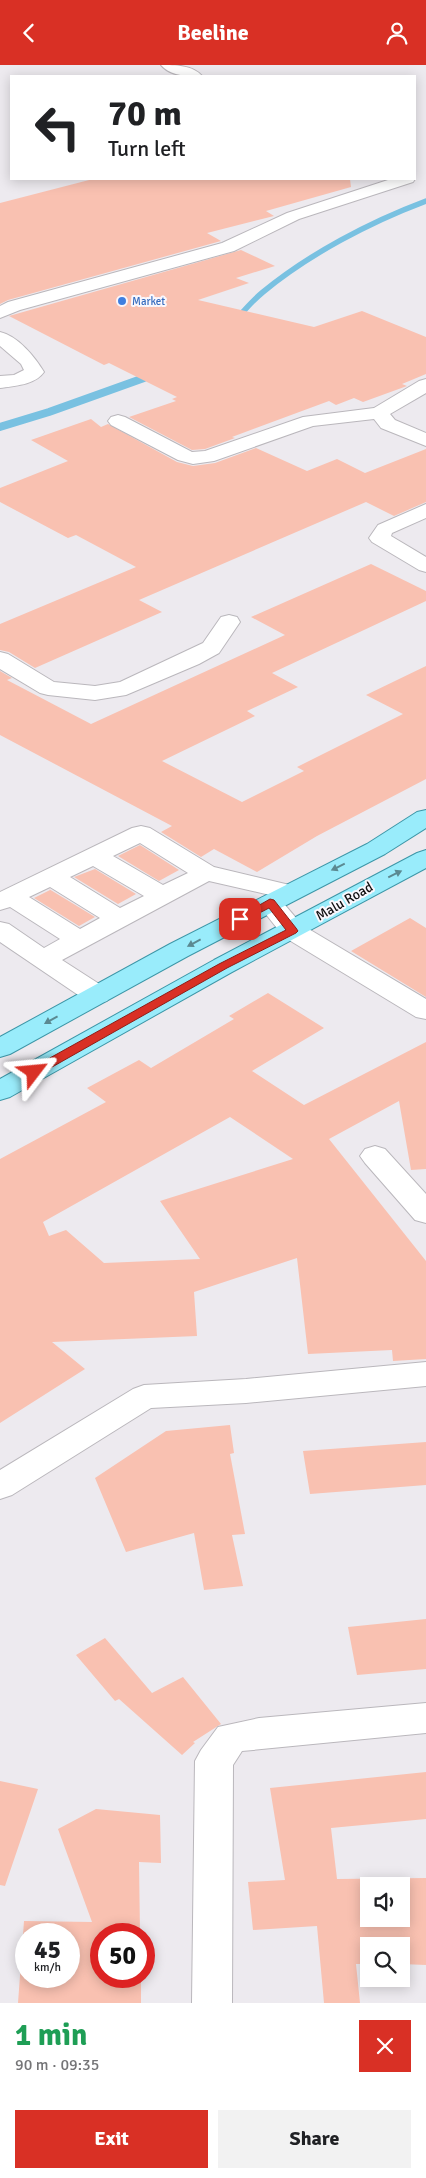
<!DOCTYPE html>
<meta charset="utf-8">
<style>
body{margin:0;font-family:Signika,sans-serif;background:#f2f2f2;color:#202124;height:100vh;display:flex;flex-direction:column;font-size:19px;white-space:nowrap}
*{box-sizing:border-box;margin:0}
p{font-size:16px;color:#757577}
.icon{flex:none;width:28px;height:28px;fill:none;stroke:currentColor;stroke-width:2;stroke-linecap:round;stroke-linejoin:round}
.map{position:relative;height:1938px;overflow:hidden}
.drawer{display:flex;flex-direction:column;background:#fff;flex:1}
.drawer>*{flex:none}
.hud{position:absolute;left:10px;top:10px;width:406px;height:105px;border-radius:0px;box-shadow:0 2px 12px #0003;background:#fff;color:#202124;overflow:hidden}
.buttons{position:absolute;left:360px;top:1812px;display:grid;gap:10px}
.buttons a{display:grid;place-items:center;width:50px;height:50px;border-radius:0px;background:#fff;box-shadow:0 2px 12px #0003;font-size:25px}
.speed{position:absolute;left:15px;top:1858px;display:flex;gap:10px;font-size:25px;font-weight:700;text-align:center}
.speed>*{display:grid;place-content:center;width:65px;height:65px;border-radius:50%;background:#fff;box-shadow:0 2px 12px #0003;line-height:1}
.speed small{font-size:12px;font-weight:400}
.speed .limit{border:8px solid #d22;background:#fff;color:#111}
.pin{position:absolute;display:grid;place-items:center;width:42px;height:42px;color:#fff;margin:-21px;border-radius:10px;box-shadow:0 2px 8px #0006}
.me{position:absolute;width:55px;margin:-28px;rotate:61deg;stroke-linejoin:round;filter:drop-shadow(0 0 4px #0008)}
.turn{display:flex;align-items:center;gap:18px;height:105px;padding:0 15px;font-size:22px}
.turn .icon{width:65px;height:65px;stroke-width:2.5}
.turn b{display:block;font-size:35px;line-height:42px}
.round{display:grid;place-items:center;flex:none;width:52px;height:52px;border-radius:0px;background:#f2f2f2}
.headline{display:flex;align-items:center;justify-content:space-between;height:85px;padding:0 15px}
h1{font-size:30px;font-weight:700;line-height:38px;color:#1e9e55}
.action{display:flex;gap:10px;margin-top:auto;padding:10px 15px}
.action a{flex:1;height:58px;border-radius:0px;background:#d93025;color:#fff;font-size:20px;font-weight:700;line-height:58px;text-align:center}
.action a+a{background:#f2f2f2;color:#202124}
header{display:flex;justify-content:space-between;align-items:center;height:65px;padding:0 15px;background:#d93025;color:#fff;font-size:22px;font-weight:700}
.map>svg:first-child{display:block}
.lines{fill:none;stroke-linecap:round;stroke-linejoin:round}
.stream-far1{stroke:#79c1e1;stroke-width:5.5}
.stream{stroke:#79c1e1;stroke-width:8}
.building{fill:#f9c1b1;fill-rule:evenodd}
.minor-casing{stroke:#bab7bc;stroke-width:2}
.major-casing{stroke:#3d96a7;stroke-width:2}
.minor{fill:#fff;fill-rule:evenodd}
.major{fill:#99ecfb;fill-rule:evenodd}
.oneway{fill:#5b8991}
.route{fill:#d93025;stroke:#8d1f18}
.shop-dot{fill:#3f7fe0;stroke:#faf7fc;stroke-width:2}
.labels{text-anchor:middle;stroke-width:4;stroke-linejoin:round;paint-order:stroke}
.far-shop-label{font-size:11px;fill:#366cbe;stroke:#faf7fc;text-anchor:start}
.street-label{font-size:14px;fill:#100f10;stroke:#faf7fc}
</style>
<header><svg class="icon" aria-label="back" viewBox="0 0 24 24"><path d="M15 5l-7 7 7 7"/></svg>Beeline<svg class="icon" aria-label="person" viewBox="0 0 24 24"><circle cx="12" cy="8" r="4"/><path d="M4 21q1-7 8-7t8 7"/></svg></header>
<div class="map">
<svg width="426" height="1938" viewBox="0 0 426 1938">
<rect width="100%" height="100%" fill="#edeaef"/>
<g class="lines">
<!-- stream-far1 -->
<path class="stream-far1" d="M 236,254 C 245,245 253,235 263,227 C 309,189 370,157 426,136
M 140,314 L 155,309"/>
<!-- stream -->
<path class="stream" d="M 0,362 L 49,347 L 144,313"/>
</g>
<!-- building -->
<path class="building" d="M 93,114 L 350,114 L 351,122 L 266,146 L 274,151 L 207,168 L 221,176 L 8,235 L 0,239 L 0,138 Z
M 241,185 L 275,201 L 236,213 L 249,218 L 198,235 L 314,262 L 362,246 L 426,272 L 426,309 L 402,319 L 407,321 L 363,337 L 354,333 L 336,340 L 329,336 L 232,372 L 235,373 L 205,384 L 192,385 L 129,352 L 176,336 L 172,334 L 177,332 L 109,298 L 104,300 L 9,251 Z
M 91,354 L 101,362 L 108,359 L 177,397 L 193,401 L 215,398 L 256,383 L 307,406 L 337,394 L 365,408 L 426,384 L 426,437 L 394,451 L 366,437 L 139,535 L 162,547 L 35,603 L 9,587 L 0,585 L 0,559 L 136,502 L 76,470 L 68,473 L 0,437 L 0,423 L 68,396 L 31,375 Z
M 371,499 L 426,526 L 426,536 L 272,608 L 298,622 L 247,646 L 255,651 L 162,696 L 242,737 L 304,706 L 297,702 L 403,649 L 366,630 L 426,601 L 426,714 L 317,771 L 257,807 L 214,784 L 201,792 L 161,767 L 172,761 L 0,670 L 0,606 L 12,613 L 7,615 L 91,659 L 285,570 L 251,552 Z
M 140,780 L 179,805 L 159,816 L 118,791 Z
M 95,804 L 136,829 L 118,839 L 74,812 Z
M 50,825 L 49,824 L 95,852 L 79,861 L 34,833 Z
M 410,853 L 426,863 L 426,932 L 351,886 Z
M 268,928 L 324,963 L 252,1006 L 304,1040 L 426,977 L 426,1104 L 411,1105 L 399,1036 L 329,1074 L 426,1196 L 426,1294 L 393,1296 L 392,1285 L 308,1289 L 297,1193 L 194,1227 L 197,1271 L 52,1277 L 85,1304 L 0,1358 L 0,1094 L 106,1037 L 87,1023 L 139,995 L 151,1003 L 234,954 L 229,951 ZM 230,1052 L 293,1094 L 160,1136 L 200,1194 L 104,1198 L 66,1165 L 49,1171 L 43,1157 Z
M 230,1360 L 234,1388 L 230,1389 L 245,1469 L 232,1470 L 243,1521 L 204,1525 L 194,1468 L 126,1487 L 95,1413 L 166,1366 Z
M 426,1377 L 426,1420 L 310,1429 L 303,1386 Z
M 426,1554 L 426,1604 L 357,1610 L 348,1562 Z
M 105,1573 L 152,1628 L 183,1612 L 221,1659 L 193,1677 L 195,1678 L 182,1690 L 119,1634 L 115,1636 L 76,1590 Z
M 426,1707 L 426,1754 L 331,1763 L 337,1814 L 426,1813 L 426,1900 L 401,1899 L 401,1881 L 369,1881 L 369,1899 L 356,1899 L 360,1938 L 324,1938 L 317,1861 L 253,1865 L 248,1817 L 285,1815 L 270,1723 ZM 369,1821 L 401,1821 L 401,1854 L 369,1854 Z
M 0,1716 L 38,1724 L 5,1821 L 0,1820 Z
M 96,1744 L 160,1750 L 161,1798 L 139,1797 L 140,1869 L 101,1869 L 101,1911 L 141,1911 L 141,1938 L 18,1938 L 24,1856 L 92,1857 L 58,1764 ZM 26,1869 L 69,1869 L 69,1911 L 26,1911 Z"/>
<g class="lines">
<defs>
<path id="minor" d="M 161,0 C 175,0 193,0 202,11 C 189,12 170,11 161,0 Z
M 391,114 L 415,114 L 413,117 L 299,154 L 234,186 L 20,245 L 0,253 L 0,241 L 8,237 L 222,178 L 287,148 Z
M 0,267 C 18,271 35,292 44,307 C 35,320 14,321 0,323 L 0,311 L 14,310 L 24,305 L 21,299 L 0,281 Z
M 426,314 L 426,328 L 390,349 L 395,355 L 426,368 L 426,381 L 381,363 L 374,354 L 313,361 L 214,396 L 193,399 L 178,395 L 111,360 L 108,356 L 111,352 L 118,350 L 125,352 L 192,387 L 205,386 L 303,352 L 374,343 L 419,316 Z
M 426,439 L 426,453 L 392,468 L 391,471 L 426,492 L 426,507 L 419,505 L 372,477 L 369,473 L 378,460 Z
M 229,550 L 237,552 L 240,557 L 219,588 L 199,599 L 126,630 L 95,635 L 48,630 L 40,628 L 0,604 L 0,587 L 8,589 L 54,617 L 95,621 L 120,617 L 203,578 L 221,552 Z
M 141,761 L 150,763 L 214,802 L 298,822 L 302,827 L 298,832 L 289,835 L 271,831 L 279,833 L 302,860 L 426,934 L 426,954 L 416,952 L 284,872 L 257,838 L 261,833 L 270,830 L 209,816 L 62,895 L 107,924 L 110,930 L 107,936 L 97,938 L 87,936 L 0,877 L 0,857 L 9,859 L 44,883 L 60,874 L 10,842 L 0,845 L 0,827 L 132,763 ZM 140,778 L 188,808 L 163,820 L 113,791 ZM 93,801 L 144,831 L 120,843 L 70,812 ZM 50,822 L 100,853 L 80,864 L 29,832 Z
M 375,1081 L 385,1084 L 426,1129 L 426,1158 L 415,1155 L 365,1098 L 360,1091 L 365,1084 Z
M 426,1297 L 426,1321 L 246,1338 L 151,1343 L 12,1430 L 0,1434 L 0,1405 L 133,1324 L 144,1320 L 246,1314 Z
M 426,1638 L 426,1668 L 242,1686 L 233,1700 L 232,1938 L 192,1938 L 195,1696 L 201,1685 L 218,1662 L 259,1653 Z"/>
<path id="major" d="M 426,745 L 426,763 L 385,789 L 188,891 L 10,989 L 0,992 L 0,972 L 170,879 L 367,779 L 417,747 Z
M 426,785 L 426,803 L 232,907 L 10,1032 L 0,1035 L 0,1014 L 214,895 L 417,788 Z"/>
</defs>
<!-- minor casing -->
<use href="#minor" class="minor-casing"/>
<!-- major casing -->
<use href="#major" class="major-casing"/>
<!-- minor -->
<use href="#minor" class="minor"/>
<!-- major -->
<use href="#major" class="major"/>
</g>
<!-- one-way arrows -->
<defs><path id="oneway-solid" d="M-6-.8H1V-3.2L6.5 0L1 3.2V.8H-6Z" transform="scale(1.25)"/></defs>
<g class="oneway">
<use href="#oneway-solid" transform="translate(338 802) rotate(154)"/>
<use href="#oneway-solid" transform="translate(395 809) rotate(-26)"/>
<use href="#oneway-solid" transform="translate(194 878) rotate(152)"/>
<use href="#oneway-solid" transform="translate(51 955) rotate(151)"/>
</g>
<!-- route -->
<path class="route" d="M 270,834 L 274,835 L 296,863 L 298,866 L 296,868 L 227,903 L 38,1010 L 30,1010 L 28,1007 L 30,1004 L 219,899 L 286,865 L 269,843 L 244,856 L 236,856 L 235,854 Z"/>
<!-- markers -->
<circle class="shop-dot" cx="122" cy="236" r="5"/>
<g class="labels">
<!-- far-shop labels -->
<g class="far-shop-label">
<text x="132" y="240">Market</text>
</g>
<!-- street labels -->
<g class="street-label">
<text transform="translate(344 836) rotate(-30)" y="5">Malu Road</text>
</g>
</g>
</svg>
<div class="buttons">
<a><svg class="icon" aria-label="sound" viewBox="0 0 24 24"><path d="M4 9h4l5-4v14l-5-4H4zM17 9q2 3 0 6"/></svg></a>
<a><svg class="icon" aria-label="search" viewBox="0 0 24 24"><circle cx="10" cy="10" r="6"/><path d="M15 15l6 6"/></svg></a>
</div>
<div class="speed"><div>45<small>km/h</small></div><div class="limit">50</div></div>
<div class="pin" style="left:240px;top:854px;background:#d93025"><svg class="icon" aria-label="arrive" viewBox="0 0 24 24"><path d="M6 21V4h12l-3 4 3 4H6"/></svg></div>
<svg class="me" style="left:34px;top:1007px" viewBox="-20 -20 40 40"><path d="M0-17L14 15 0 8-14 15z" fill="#d93025" stroke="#fff" stroke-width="4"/></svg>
<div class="hud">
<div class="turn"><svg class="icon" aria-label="left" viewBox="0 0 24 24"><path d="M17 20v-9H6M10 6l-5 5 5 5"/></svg><div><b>70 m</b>Turn left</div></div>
</div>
</div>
<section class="drawer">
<div class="headline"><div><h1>1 min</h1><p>90 m · 09:35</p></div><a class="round" style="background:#d93025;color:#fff"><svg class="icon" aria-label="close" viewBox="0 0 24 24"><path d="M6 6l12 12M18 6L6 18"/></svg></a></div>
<div class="action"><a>Exit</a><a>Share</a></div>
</section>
